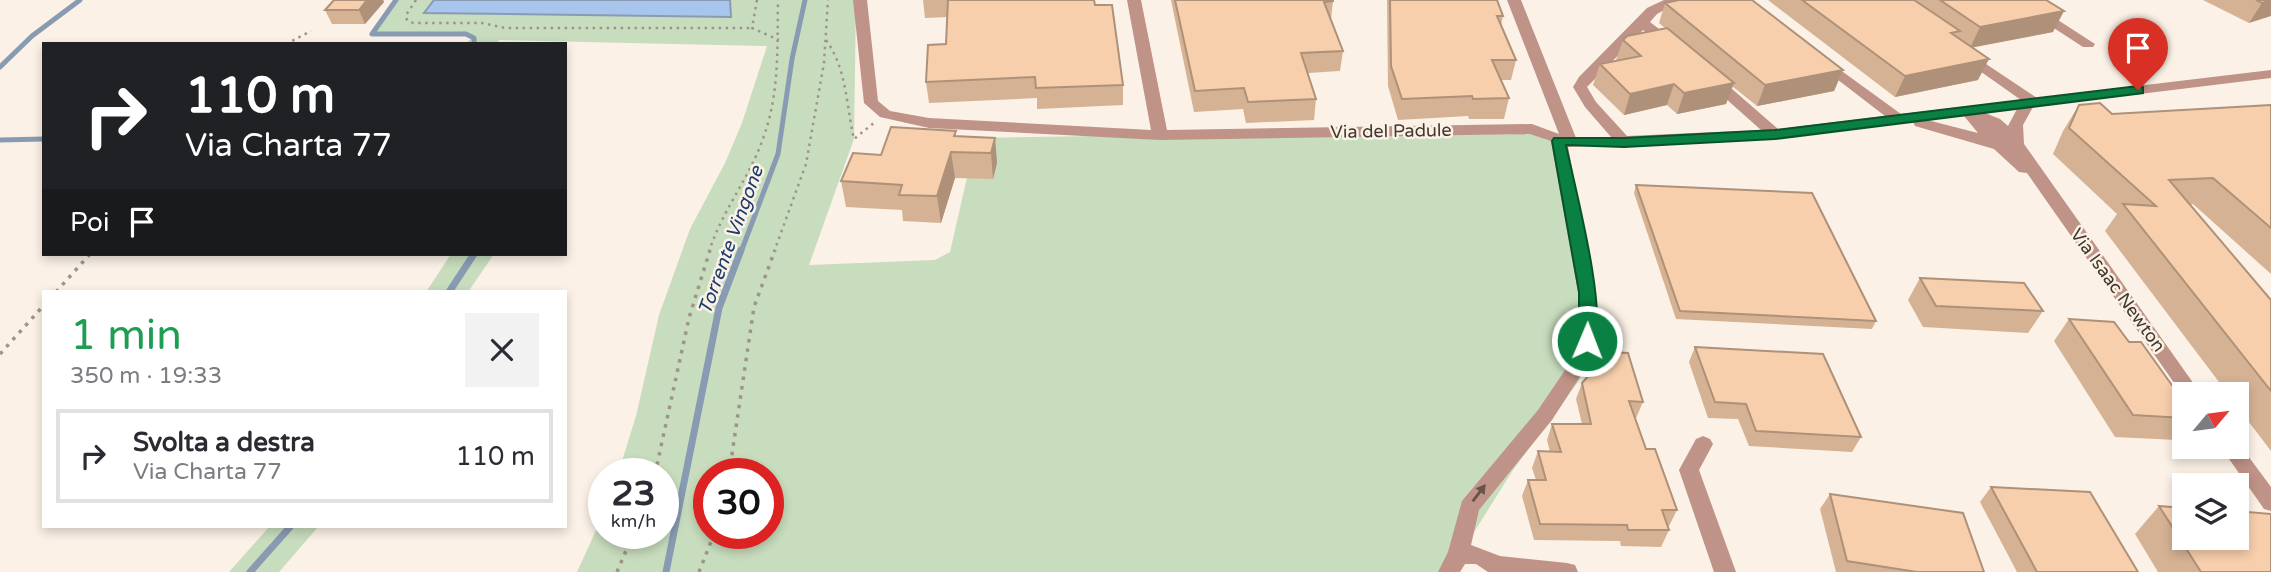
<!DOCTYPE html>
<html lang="it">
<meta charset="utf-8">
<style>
body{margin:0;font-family:"Varela Round",sans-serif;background:#f2f2f3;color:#2b2b33;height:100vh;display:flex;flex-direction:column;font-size:26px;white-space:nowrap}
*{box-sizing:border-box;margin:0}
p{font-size:23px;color:#7c7c81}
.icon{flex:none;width:38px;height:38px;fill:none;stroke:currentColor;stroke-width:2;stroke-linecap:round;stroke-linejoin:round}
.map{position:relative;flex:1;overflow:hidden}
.sheet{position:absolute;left:42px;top:290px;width:525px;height:238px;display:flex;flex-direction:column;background:#fff;border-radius:0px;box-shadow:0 4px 10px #0003}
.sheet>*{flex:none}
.banner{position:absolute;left:42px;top:42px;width:525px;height:214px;border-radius:0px;box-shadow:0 4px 10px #0003;background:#202124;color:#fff;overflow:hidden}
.needle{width:46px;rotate:61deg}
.controls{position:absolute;left:2172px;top:382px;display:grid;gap:14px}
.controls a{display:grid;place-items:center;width:77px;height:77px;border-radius:0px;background:#fff;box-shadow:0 4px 10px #0003;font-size:35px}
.speed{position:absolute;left:588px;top:458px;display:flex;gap:14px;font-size:35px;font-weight:700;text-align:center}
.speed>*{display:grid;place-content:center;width:91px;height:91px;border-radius:50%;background:#fff;box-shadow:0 4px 10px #0003;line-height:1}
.speed small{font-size:18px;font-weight:400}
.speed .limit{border:10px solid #d22;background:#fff;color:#111}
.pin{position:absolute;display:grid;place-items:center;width:60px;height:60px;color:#fff;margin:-72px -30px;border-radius:50% 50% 50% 0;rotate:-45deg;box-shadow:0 0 7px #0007}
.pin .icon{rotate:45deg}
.me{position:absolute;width:77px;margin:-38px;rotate:1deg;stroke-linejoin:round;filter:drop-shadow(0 0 5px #0008)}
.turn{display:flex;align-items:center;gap:24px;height:147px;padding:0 28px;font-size:32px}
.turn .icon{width:91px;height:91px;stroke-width:2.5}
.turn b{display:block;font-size:49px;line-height:60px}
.then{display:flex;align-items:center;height:66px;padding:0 28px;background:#0003;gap:14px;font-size:26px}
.round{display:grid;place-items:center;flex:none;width:74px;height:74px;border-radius:0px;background:#f2f2f3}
.headline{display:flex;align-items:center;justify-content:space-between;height:119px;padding:0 28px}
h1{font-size:42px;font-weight:600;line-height:52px;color:#1e9e55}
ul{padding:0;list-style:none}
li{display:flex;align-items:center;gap:21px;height:94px;margin:0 14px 10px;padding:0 14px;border:4px solid #e1e1e2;border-radius:0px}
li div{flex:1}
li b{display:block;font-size:26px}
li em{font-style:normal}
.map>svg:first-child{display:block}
.green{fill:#c8ddbd;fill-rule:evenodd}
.water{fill:#a8c5ed;stroke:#899bb3;stroke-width:2}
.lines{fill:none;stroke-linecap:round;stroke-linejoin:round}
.stream-far1{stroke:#899bb3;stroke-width:5}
.stream{stroke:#899bb3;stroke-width:7}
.path-far1{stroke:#9e9489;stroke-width:2.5;stroke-dasharray:2.5 4.5;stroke-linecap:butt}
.path{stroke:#9e9489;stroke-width:3.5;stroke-dasharray:3.5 6;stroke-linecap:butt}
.minor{fill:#bf9387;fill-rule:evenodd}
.wall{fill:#d5b294}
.shaded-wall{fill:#ae9178}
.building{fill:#f8cfac;stroke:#ae9178;stroke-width:2}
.oneway{fill:#685348}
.route{fill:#0b8043;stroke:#07532c;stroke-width:2}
.labels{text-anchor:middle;stroke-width:5;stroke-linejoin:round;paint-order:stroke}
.street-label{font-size:18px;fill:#42382d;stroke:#fbf1e6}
.water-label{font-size:19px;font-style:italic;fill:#183c6e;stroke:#fbf1e6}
</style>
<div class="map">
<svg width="2271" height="572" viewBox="0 0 2271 572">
<rect width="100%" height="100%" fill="#fbf1e6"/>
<!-- green -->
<path class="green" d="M 396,0 L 434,0 L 425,13 L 730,17 L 730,0 L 856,0 L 854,139 L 809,265 L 935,260 L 950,252 L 976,138 L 1532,129 L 1559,141 L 1589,360 L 1578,382 L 1513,470 L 1449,572 L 577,572 L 604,513 L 604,534 L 663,534 L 663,474 L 618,474 L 636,416 L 659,315 L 690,229 L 725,163 L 742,123 L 767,46 L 499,40 L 498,44 L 465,44 L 473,37 L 465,34 L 372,34 ZM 709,474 L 768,474 L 768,534 L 709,534 Z
M 451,254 L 494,254 L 468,292 L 426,292 Z
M 269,527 L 318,527 L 279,572 L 229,572 Z"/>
<!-- water -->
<path class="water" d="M 434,0 L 730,0 L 731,17 L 424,13 Z"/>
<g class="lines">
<!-- stream-far1 -->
<path class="stream-far1" d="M 396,0 L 372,34 L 466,34 L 474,38 L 474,44
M 0,67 L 32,36 L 80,0
M 0,140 L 44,139
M 741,252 L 778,154 L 792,59 L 805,0"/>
<!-- stream -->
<path class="stream" d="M 449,292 L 474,254
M 250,572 L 290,527
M 666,572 L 719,308 L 741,250"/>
<!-- path-far1 -->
<path class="path-far1" d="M 416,0 L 406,15 L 407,20 L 413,23 L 482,23 L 505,28 L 752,28
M 757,0 L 752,28 L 779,40
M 826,40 C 847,69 846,105 854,139 L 875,122
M 286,44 L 311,31
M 709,252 C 721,213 747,181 761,144 C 780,96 777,51 778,0
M 774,252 L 806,164 L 824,63 L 828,0"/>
<!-- path -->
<path class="path" d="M 56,292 L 90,254
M 0,354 L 44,305
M 655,474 L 689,318 L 710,250
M 729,474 L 754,307 L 775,250
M 617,572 L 633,534
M 699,572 L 714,534"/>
<!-- minor -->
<path class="minor" d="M 853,0 L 867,0 L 878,101 L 890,111 L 929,118 L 1151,130 L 1127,0 L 1141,0 L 1167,130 L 1532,124 L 1559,134 L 1507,0 L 1521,0 L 1576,138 L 1611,137 L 1585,107 L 1573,87 L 1579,77 L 1647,8 L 1664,0 L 1682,0 L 1657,14 L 1650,22 L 1676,42 L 1676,48 L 1666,48 L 1643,30 L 1587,87 L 1596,102 L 1627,136 L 1761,130 L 1706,81 L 1704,78 L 1711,74 L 1716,75 L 1778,129 L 1885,116 L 1816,63 L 1814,60 L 1821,56 L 1901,114 L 2021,100 L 1960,57 L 1960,51 L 1965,50 L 2037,98 L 2271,70 L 2271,78 L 2033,107 L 2023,125 L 2024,144 L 2201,394 L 2184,394 L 2184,397 L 2027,173 L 2019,172 L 1994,149 L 1915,126 L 1913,122 L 1775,139 L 1568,147 L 1596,292 L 1598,327 L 1594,355 L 1552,420 L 1479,510 L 1471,545 L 1500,556 L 1567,563 L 1575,565 L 1578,572 L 1488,572 L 1476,564 L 1465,564 L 1460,572 L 1438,572 L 1448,552 L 1462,501 L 1538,410 L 1576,354 L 1580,327 L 1578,292 L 1551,141 L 1530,134 L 1160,140 L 929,128 L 880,117 L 864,103 ZM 2017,109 L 2008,126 L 2000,119 L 1985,113 ZM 1964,116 L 1978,133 L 1927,120 Z
M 2011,0 L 2027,0 L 2095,44 L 2093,47 L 2083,47 Z
M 1703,436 L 1710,439 L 1713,444 L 1699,470 L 1736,572 L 1714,572 L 1679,470 L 1696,439 Z
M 2237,441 L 2271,487 L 2271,511 L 2264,509 L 2220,446 L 2236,446 Z"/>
</g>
<!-- wall -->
<path class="wall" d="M 334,0 L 383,0 L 384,2 L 365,24 L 332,24 L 325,10 Z
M 923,0 L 1094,0 L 1095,5 L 1123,85 L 1123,105 L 1037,109 L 1037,98 L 929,103 L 926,82 L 946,44 L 947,17 L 925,18 Z
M 1171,0 L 1333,0 L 1331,20 L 1343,51 L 1340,71 L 1308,73 L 1316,99 L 1314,120 L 1246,123 L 1243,109 L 1194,112 Z
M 1387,0 L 1497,0 L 1503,16 L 1501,25 L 1516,60 L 1511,80 L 1501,80 L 1509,98 L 1504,119 L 1469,119 L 1468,116 L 1398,120 L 1388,86 Z
M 1768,0 L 2046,0 L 2053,32 L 1972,47 L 1978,80 L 1895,97 Z
M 2203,0 L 2271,0 L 2249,23 Z
M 1665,3 L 1843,70 L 1834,91 L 1757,106 L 1732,86 L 1726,104 L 1677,114 L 1667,105 L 1624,115 L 1593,85 L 1600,64 L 1616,60 L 1623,40 L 1666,29 L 1659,23 Z
M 2079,105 L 2112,114 L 2271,105 L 2271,274 L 2193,204 L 2190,205 L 2271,300 L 2271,451 L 2236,405 L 2236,394 L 2228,394 L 2105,231 L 2117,214 L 2053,154 L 2063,131 Z
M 956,131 L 956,136 L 995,138 L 997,163 L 993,179 L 955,178 L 941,223 L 903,221 L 902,210 L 846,207 L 841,181 L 881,155 Z
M 1636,185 L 1876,321 L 1872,329 L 1676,319 L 1634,193 Z
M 1920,278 L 2043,311 L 2028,333 L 1923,327 L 1908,300 Z
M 2069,319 L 2129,342 L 2184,402 L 2184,432 L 2177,440 L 2115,437 L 2054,341 Z
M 1695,347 L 1861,437 L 1852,452 L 1749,446 L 1738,419 L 1708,418 L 1689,362 Z
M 1582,383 L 1643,402 L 1636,418 L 1635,418 L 1646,449 L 1677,510 L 1669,526 L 1668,526 L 1669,530 L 1661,547 L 1621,546 L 1620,541 L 1534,540 L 1522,496 L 1528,480 L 1536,480 L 1532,468 L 1538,451 L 1550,452 L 1547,440 L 1552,424 L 1582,424 L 1576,399 Z
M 1991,487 L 2138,572 L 2017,572 L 1980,502 Z
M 1830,494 L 1984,572 L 1836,572 L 1820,509 Z
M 2159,506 L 2271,572 L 2158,572 L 2135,534 Z"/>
<!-- shaded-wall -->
<path class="shaded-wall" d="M 367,0 L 383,0 L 384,2 L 365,24 L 359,10 Z
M 2271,0 L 2271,16 L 2249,23 L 2262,3 Z
M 2064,11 L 2053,32 L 1970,48 L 1980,27 Z
M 1989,59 L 1978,80 L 1895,97 L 1905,76 Z
M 1843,70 L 1834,91 L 1757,106 L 1765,85 Z
M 1734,83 L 1726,104 L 1677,114 L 1684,93 Z
M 1674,84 L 1667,105 L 1624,115 L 1630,94 Z
M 995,138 L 997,163 L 993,179 L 991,153 Z
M 951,152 L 955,178 L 941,223 L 937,196 Z"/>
<!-- building -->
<path class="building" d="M 334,0 L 367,0 L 359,10 L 325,10 Z
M 948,0 L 1094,0 L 1095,5 L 1112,5 L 1123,85 L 1036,88 L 1035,77 L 926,82 L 928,45 L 946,44 Z
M 1175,0 L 1333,0 L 1333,1 L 1324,2 L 1343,51 L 1301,53 L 1316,99 L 1248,102 L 1244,88 L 1195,91 Z
M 1390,0 L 1497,0 L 1503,16 L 1497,16 L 1516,60 L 1492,60 L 1509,98 L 1473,99 L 1472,96 L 1402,99 L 1391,66 Z
M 1679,0 L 1752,0 L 1843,70 L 1765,85 L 1665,3 Z
M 1802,0 L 1914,0 L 1960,31 L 1951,33 L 1989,59 L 1905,76 Z
M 1940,0 L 2046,0 L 2064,11 L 1980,27 Z
M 2256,0 L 2271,0 L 2262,3 Z
M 1667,28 L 1734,83 L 1684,93 L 1674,84 L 1630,94 L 1600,64 L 1641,56 L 1623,40 L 1627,36 Z
M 2100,103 L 2112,114 L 2271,105 L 2271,228 L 2213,178 L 2169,180 L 2271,300 L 2271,391 L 2123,204 L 2156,206 L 2069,128 L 2079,105 Z
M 891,127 L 956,131 L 954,136 L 995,138 L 991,153 L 951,152 L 937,196 L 899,195 L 902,185 L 841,181 L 853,153 L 881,155 Z
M 1636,185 L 1812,193 L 1876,321 L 1680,311 Z
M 1920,278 L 2024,283 L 2043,311 L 1936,306 Z
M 2069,319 L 2114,322 L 2129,342 L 2141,342 L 2184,402 L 2184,418 L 2133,415 Z
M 1695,347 L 1823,354 L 1861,437 L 1756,431 L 1746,404 L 1715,402 Z
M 1609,352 L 1628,353 L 1643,402 L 1629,401 L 1646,449 L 1655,449 L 1677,510 L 1662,510 L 1669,530 L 1628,530 L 1627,525 L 1540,524 L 1528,480 L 1546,480 L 1538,451 L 1561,452 L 1552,424 L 1591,424 L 1582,383 Z
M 1991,487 L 2090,492 L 2138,572 L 2037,572 Z
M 1830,494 L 1963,513 L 1984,572 L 1917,572 L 1847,561 Z
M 2159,506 L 2184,508 L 2184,537 L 2236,537 L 2236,511 L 2271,514 L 2271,572 L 2201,572 Z"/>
<!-- one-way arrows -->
<defs><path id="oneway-solid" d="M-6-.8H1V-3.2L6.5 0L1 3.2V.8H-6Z" transform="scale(1.75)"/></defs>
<use class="oneway" href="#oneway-solid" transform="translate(1479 493) rotate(-53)"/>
<!-- route -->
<path class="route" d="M 2138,86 L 2143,87 L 2143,93 L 1775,139 L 1624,147 L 1566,145 C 1574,184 1609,315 1593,345 L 1581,345 L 1579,341 L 1579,292 L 1552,141 L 1554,138 L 1624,138 L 1775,130 Z"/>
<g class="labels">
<!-- street labels -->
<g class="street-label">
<text transform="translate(1391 131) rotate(-1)" y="6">Via del Padule</text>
<text transform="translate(2118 290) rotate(54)" y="6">Via Isaac Newton</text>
</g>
<!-- water labels -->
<g class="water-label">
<text transform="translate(730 240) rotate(-70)" y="7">Torrente Vingone</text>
</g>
</g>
</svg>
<div class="controls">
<a><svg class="needle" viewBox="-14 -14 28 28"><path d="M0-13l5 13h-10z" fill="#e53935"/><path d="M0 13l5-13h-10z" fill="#7c7c81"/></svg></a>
<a><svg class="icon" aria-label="layers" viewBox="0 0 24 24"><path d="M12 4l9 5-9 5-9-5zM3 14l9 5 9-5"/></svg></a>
</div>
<div class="speed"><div>23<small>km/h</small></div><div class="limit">30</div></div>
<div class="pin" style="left:2138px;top:90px;background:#d93025"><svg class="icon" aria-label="arrive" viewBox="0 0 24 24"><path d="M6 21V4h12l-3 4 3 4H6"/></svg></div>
<svg class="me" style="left:1587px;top:341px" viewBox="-20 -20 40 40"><circle r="17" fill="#0b8043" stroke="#fff" stroke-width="3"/><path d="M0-11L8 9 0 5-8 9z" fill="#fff"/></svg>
<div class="banner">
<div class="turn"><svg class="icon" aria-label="right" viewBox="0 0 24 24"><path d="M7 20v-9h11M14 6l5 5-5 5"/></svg><div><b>110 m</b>Via Charta 77</div></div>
<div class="then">Poi<svg class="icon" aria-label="arrive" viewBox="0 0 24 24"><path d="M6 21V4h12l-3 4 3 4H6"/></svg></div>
</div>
<section class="sheet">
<div class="headline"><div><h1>1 min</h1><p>350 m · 19:33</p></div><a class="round"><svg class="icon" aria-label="close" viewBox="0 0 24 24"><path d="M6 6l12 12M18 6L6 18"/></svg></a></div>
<ul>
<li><svg class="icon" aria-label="right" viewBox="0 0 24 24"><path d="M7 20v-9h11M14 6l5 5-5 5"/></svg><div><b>Svolta a destra</b><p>Via Charta 77</p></div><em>110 m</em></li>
</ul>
</section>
</div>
